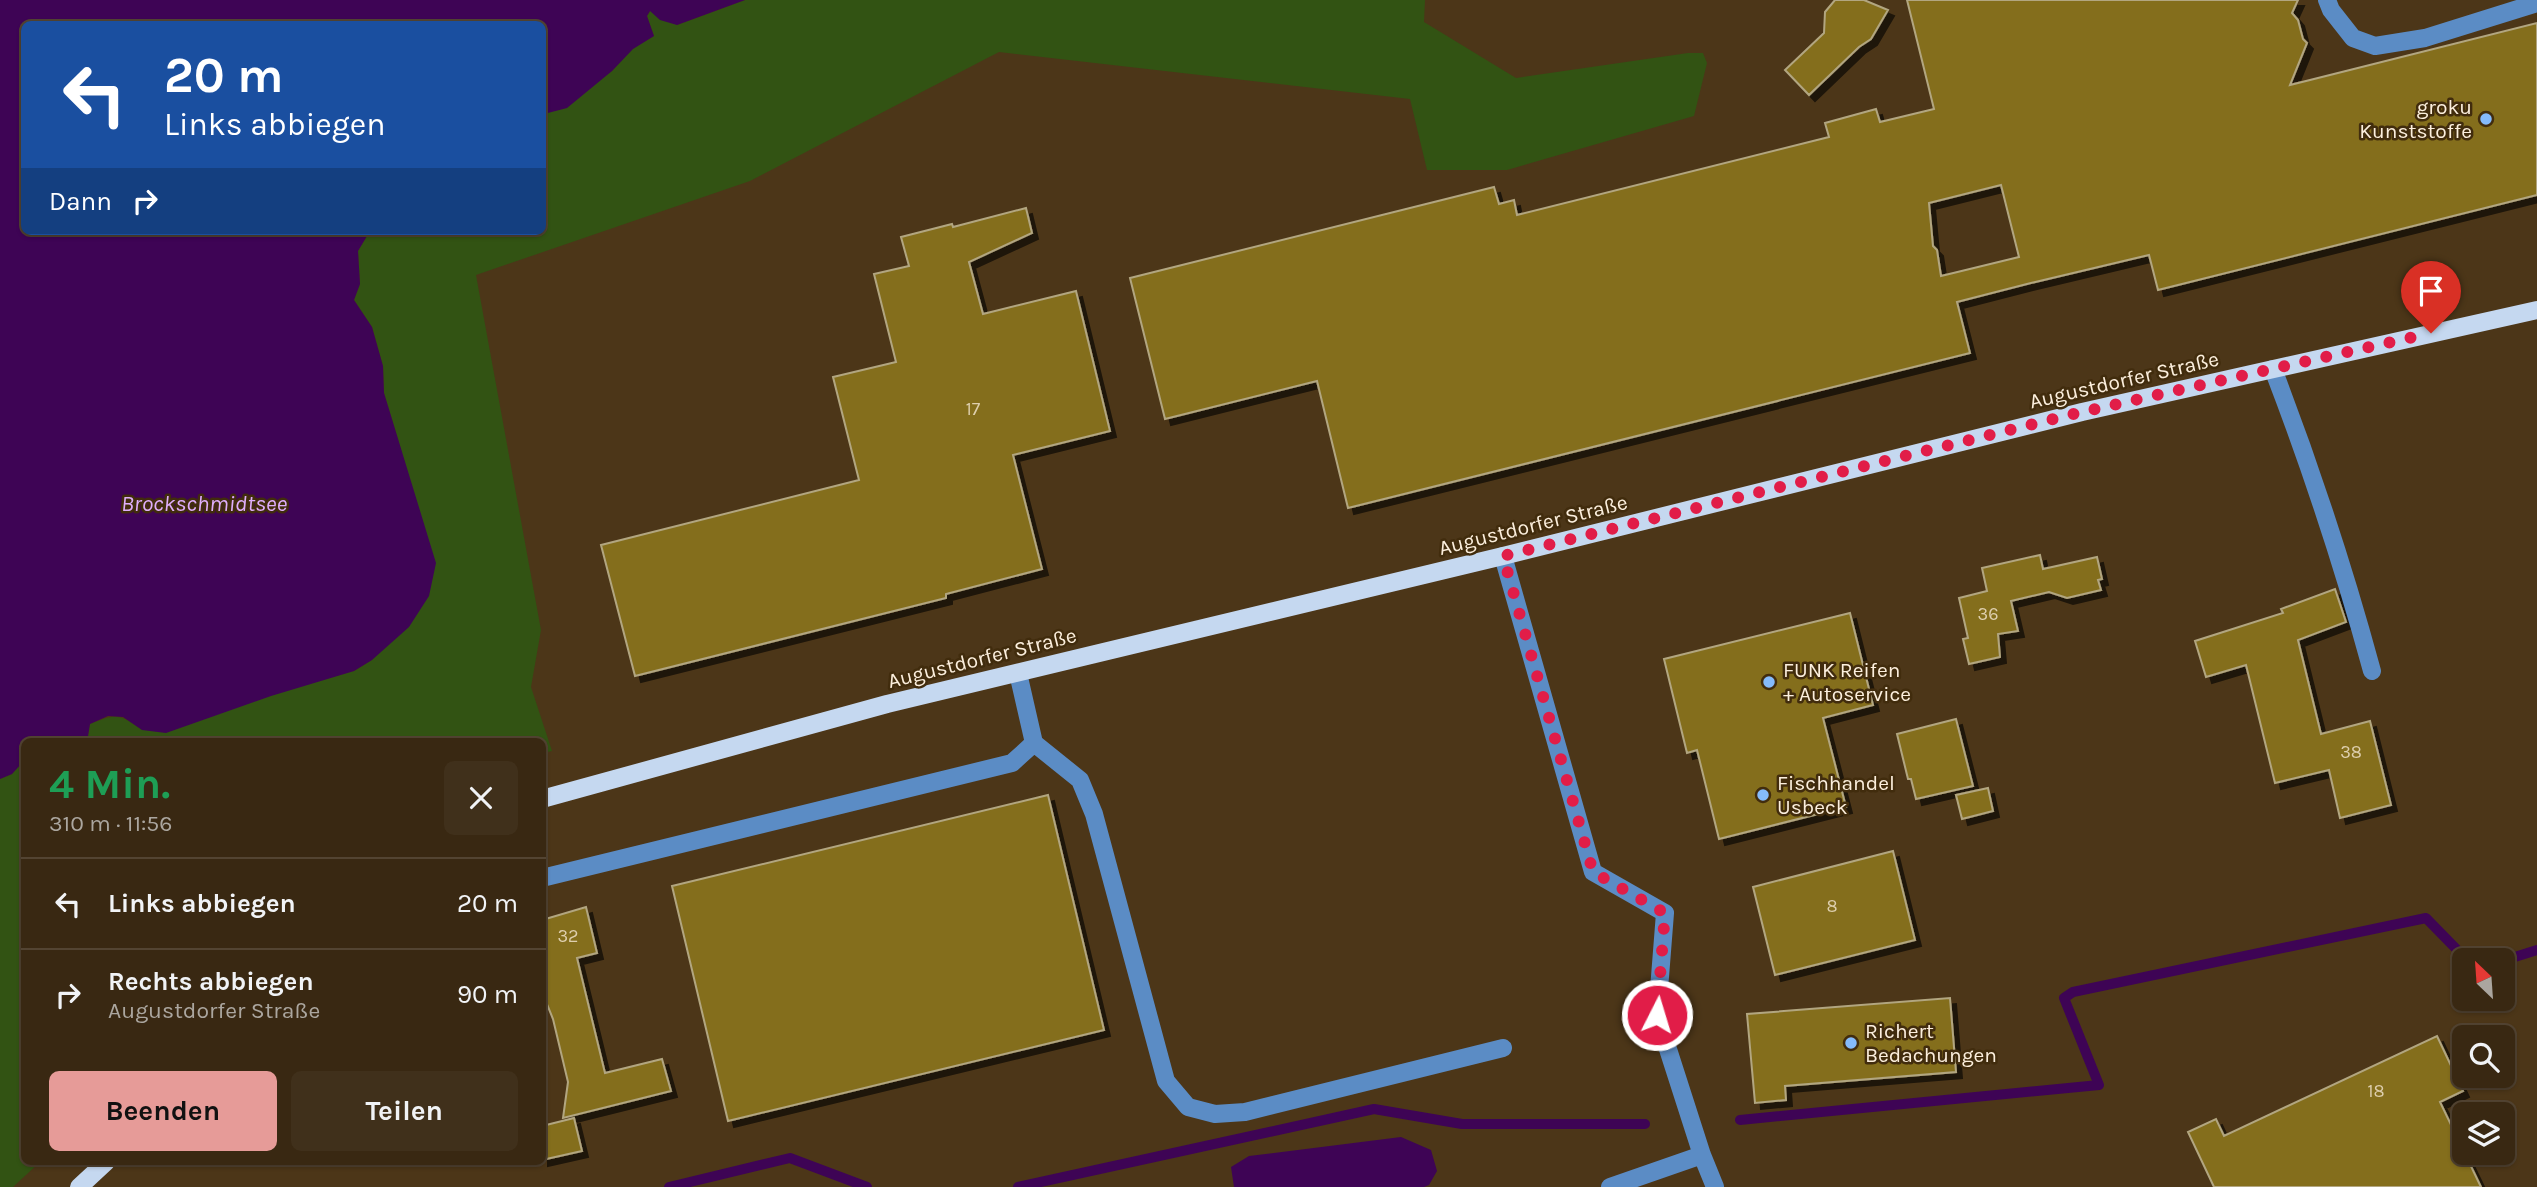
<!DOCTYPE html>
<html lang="de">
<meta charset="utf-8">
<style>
body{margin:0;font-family:Karla,sans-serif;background:#40301b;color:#f1f3f6;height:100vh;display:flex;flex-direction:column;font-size:26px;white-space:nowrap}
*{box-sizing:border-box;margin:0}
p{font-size:23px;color:#aba69f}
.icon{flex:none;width:38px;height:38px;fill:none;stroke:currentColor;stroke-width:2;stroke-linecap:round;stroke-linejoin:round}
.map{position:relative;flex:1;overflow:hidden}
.sheet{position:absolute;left:21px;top:738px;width:525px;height:427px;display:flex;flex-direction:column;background:#392812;border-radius:10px;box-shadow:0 2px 5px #0004,0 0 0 2px #534432}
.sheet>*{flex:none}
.banner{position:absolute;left:21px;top:21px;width:525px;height:214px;border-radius:10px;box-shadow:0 2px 5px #0004,0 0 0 2px #534432;background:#1a4fa0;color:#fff;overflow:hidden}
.needle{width:46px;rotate:335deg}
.buttons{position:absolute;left:2452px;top:948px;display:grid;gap:14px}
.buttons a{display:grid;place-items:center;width:63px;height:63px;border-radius:10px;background:#392812;box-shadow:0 2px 5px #0004,0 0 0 2px #534432;font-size:35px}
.pin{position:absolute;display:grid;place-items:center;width:60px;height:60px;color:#fff;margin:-72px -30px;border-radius:50% 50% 50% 0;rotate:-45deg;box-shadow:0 0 7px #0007}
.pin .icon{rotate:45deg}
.me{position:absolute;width:77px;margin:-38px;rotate:5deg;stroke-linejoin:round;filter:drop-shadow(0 0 5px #0008)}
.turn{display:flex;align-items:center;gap:24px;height:147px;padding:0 28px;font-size:32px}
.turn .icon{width:91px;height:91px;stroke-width:2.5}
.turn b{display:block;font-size:49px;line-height:60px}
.then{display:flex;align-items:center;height:66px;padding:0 28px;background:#0003;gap:14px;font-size:26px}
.round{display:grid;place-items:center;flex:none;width:74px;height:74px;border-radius:10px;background:#40301b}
.overview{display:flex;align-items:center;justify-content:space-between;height:119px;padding:0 28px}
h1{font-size:42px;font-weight:700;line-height:52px;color:#1e9e55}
.cta{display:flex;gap:14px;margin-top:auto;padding:14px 28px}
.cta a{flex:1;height:80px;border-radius:10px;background:#e69b98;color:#111;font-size:28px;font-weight:700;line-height:80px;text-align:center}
.cta a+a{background:#40301b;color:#f1f3f6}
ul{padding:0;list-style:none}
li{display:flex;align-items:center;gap:21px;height:91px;padding:0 28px;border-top:2px solid #534432}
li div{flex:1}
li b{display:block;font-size:26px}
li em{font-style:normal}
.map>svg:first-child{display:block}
.green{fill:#325313}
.water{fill:#3e0455}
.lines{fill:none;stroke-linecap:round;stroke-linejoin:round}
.stream{stroke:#3e0455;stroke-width:10}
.building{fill:#846e1f;stroke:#b2a680;stroke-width:2;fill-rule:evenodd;filter:url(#shadow)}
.minor{stroke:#5b8cc5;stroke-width:18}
.major{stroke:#c5d8f0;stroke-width:18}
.route{stroke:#e11d48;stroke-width:12;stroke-dasharray:0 21.6}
.poi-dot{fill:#85bbfb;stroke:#412c0d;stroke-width:2.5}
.labels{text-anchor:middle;stroke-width:5;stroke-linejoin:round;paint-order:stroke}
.number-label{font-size:18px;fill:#decfae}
.poi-label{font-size:21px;fill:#fcefdd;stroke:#412c0d;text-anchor:start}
.street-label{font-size:21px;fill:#fcefdd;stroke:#412c0d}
.water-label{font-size:23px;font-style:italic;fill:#dfaefb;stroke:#412c0d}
</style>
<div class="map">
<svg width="2537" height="1187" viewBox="0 0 2537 1187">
<defs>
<filter id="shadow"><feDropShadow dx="6" dy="6" stdDeviation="0" flood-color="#0009"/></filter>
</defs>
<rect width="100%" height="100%" fill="#4c3618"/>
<!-- green -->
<path class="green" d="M 745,0 L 1425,0 L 1424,22 L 1516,78 L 1688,53 L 1703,53 L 1707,63 L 1694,116 L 1507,170 L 1427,170 L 1410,99 L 999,52 L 750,181 L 476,275 L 541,630 L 531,687 L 552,751 L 543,753 L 542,742 L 87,742 L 90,724 C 117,713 119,714 143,730 L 354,671 L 372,660 L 402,453 L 384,393 L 383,366 L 372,327 L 354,300 L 360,284 L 358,251 L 370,231 L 542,231 L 543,113 L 612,71 L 633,48 L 654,36 L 647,16 L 651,10 L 677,25 Z
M 24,763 L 24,1162 L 40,1162 L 13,1187 L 0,1187 L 0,779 L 12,774 L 21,764 Z"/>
<!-- water -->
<path class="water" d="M 0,0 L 745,0 L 677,25 L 660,20 L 650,11 L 647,16 L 654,36 L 633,49 L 612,71 L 567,108 L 544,114 L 542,24 L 24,24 L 24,231 L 370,231 L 358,251 L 360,284 L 354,300 L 372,327 L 383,366 L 384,393 L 436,563 L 429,596 L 409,627 L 372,660 L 354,671 L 271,696 L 166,733 L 142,730 L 123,717 L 108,716 L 90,724 L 87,742 L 24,742 L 24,763 L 21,764 L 12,774 L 0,779 Z
M 1401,1137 L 1431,1150 L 1437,1171 L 1429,1185 L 1424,1187 L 1234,1187 L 1231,1167 L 1249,1156 Z"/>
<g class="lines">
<!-- stream -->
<path class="stream" d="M 2502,961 L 2537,950
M 1740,1120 L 2099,1085 L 2064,998 L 2073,992 L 2426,918 L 2468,961
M 669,1187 L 790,1158 L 867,1187
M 1018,1187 L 1374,1109 L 1462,1124 L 1645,1124"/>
</g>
<!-- building -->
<path class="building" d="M 1835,0 L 1864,0 L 1888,10 L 1871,39 L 1859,47 L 1809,95 L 1785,70 L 1824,33 L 1825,12 Z
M 1907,0 L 2298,0 L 2292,13 L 2298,20 L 2303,39 L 2307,43 L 2290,85 L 2537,23 L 2537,195 L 2158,290 L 2149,255 L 2027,284 L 1957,302 L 1970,353 L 1348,508 L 1317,381 L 1165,419 L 1130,278 L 1494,187 L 1499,204 L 1514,200 L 1517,215 L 1829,137 L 1825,123 L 1876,109 L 1880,122 L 1934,109 ZM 2001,185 L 2019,257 L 1941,276 L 1937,250 L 1933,246 L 1929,203 Z
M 1026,208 L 1032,233 L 969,262 L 983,314 L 1076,291 L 1110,431 L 1013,455 L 1042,569 L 946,594 L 946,598 L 635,676 L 601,545 L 859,480 L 833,377 L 896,362 L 874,274 L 909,266 L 901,237 L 952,224 L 953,227 Z
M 2040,555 L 2043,569 L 2097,557 L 2102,579 L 2098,580 L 2101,590 L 2067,598 L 2049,592 L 2011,601 L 2018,631 L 1998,634 L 2000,657 L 1969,664 L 1963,639 L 1968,638 L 1959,598 L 1987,591 L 1982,568 Z
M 2335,589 L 2346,622 L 2298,640 L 2321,734 L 2370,721 L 2391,805 L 2340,818 L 2329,770 L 2275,783 L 2246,665 L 2206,677 L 2195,641 L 2283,613 L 2281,609 Z
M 1850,613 L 1873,705 L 1823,718 L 1846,807 L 1719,839 L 1697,750 L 1687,753 L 1664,659 Z
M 1956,719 L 1973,786 L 1916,799 L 1911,779 L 1908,779 L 1897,734 Z
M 1988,788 L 1993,811 L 1962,819 L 1956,795 Z
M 1048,795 L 1104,1030 L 728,1121 L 672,886 Z
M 1893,851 L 1915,940 L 1775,975 L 1753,887 Z
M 586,907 L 597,953 L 577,958 L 605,1073 L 662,1059 L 671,1091 L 563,1118 L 568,1082 L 553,1019 L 542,992 L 542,920 Z
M 1950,998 L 1956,1072 L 1785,1086 L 1786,1100 L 1755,1103 L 1747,1014 Z
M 2437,1036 L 2463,1091 L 2440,1102 L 2481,1187 L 2214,1187 L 2188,1132 L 2216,1119 L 2224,1136 Z
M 574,1118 L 582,1151 L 542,1160 L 542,1126 Z"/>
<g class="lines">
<!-- minor -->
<path class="minor" d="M 2327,0 L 2331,10 L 2353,38 L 2375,46 L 2425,38 L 2537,3
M 2273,369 C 2311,468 2344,568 2372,671
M 1503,556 L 1593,872 L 1665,913 L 1657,1015 L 1702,1155 L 1715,1187
M 1018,673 L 1034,743 L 1080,780 L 1094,814 L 1166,1081 L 1188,1107 L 1215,1114 L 1245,1112 L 1503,1048
M 542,878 L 1012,763 L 1034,743
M 1610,1187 L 1702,1155"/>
<!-- major -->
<path class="major" d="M 542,799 L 887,704 L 1503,556 L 2082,412 L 2537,310
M 79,1187 L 106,1162"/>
</g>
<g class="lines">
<!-- route -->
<path class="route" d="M 1657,1015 L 1665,913 L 1593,872 L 1503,556 L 2082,412 L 2431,333"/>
</g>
<!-- markers -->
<g class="poi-dot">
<circle cx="2486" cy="119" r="7"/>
<circle cx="1769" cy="682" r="7"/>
<circle cx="1763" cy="795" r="7"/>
<circle cx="1851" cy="1043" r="7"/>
</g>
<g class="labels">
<!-- number labels -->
<g class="number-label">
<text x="973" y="415">17</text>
<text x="1988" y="620">36</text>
<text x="2351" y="758">38</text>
<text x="1832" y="912">8</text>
<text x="568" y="942">32</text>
<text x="2376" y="1097">18</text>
</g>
<!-- poi labels -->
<g class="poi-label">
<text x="2472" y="114" text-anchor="end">groku<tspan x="2472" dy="24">Kunststoffe</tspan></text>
<text x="1783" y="677">FUNK Reifen<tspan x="1783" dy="24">+ Autoservice</tspan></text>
<text x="1777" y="790">Fischhandel<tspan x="1777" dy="24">Usbeck</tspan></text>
<text x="1865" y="1038">Richert<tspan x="1865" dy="24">Bedachungen</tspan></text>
</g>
<!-- street labels -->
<g class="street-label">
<text transform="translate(2124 380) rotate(-13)" y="7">Augustdorfer Straße</text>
<text transform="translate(1533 525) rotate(-14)" y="7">Augustdorfer Straße</text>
<text transform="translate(982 658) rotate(-14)" y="7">Augustdorfer Straße</text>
</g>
<!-- water labels -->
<g class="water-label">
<text x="204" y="511">Brockschmidtsee</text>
</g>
</g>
</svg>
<div class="buttons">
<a><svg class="needle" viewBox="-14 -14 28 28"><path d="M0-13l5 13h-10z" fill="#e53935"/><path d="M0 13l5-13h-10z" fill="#aba69f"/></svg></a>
<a><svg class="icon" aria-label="search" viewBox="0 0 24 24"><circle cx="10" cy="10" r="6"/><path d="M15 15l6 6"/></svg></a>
<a><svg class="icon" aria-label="layers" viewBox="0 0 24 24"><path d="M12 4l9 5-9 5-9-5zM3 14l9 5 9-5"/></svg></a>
</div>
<div class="pin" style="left:2431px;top:333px;background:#d93025"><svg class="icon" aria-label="arrive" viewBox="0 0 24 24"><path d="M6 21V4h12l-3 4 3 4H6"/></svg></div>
<svg class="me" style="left:1657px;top:1015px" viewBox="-20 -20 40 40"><circle r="17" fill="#e11d48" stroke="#fff" stroke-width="3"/><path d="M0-11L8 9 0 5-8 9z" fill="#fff"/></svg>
<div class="banner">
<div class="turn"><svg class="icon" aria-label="left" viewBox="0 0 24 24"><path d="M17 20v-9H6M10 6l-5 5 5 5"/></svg><div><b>20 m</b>Links abbiegen</div></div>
<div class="then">Dann<svg class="icon" aria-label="right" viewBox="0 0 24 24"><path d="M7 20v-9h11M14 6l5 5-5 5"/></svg></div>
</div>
<section class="sheet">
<div class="overview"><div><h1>4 Min.</h1><p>310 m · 11:56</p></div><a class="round"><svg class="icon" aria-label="close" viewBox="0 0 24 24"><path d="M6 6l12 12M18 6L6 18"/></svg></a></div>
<ul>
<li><svg class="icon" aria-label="left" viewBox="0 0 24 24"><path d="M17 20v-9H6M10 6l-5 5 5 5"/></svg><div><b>Links abbiegen</b></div><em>20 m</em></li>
<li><svg class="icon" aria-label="right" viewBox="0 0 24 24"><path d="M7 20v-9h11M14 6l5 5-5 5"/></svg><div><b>Rechts abbiegen</b><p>Augustdorfer Straße</p></div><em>90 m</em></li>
</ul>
<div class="cta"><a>Beenden</a><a>Teilen</a></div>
</section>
</div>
